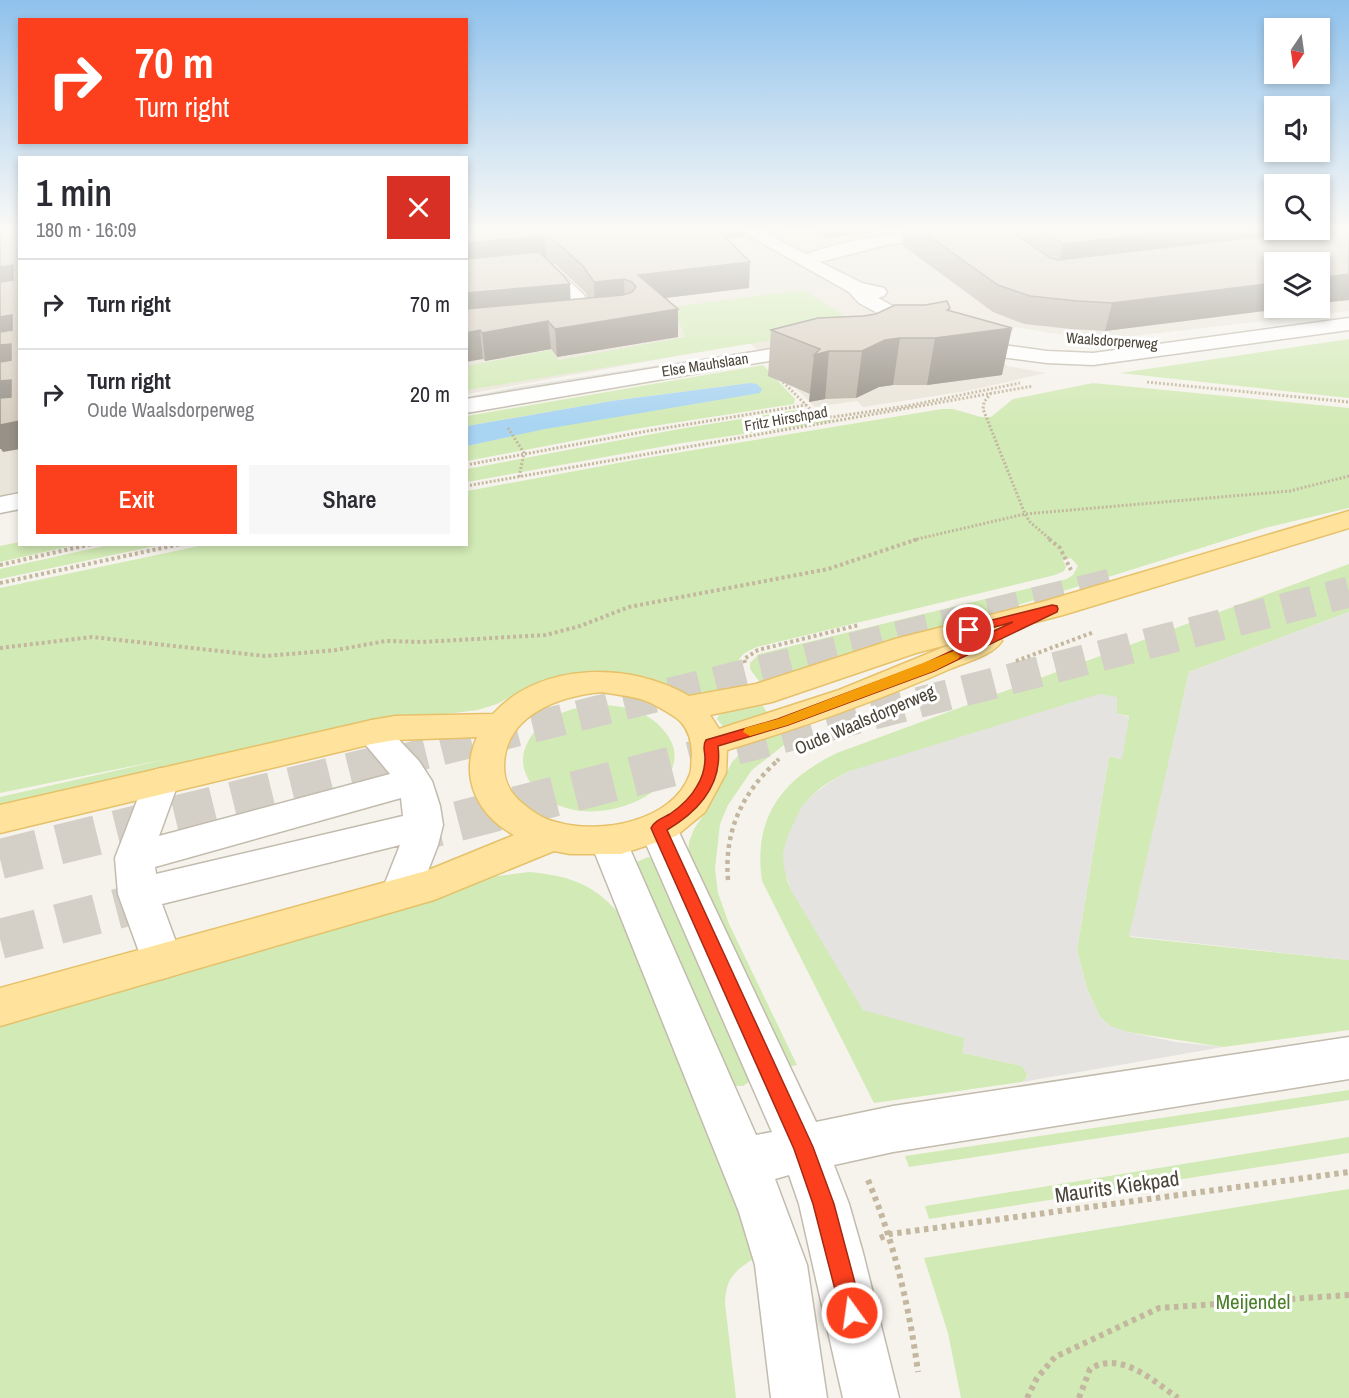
<!DOCTYPE html>
<meta charset="utf-8">
<style>
body{margin:0;font-family:"Archivo Narrow",sans-serif;background:#f7f7f7;color:#2b2b33;height:100vh;display:flex;flex-direction:column;font-size:22px;white-space:nowrap}
*{box-sizing:border-box;margin:0}
p{font-size:20px;color:#7c7c81}
.icon{flex:none;width:33px;height:33px;fill:none;stroke:currentColor;stroke-width:2;stroke-linecap:round;stroke-linejoin:round}
.map{position:relative;flex:1;overflow:hidden}
.details{position:absolute;left:18px;top:156px;width:450px;height:390px;display:flex;flex-direction:column;background:#fff;border-radius:0px;box-shadow:0 3px 9px #0003}
.details>*{flex:none}
.hud{position:absolute;left:18px;top:18px;width:450px;height:126px;border-radius:0px;box-shadow:0 3px 9px #0003;background:#fc3f1d;color:#fff;overflow:hidden}
.needle{width:39px;rotate:193deg}
.controls{position:absolute;left:1264px;top:18px;display:grid;gap:12px}
.controls a{display:grid;place-items:center;width:66px;height:66px;border-radius:0px;background:#fff;box-shadow:0 3px 9px #0003;font-size:30px}
.pin{position:absolute;display:grid;place-items:center;width:51px;height:51px;color:#fff;margin:-26px;border:3px solid #fff;border-radius:50%;box-shadow:0 2px 6px #0007}
.me{position:absolute;width:66px;margin:-33px;rotate:346deg;stroke-linejoin:round;filter:drop-shadow(0 0 4px #0008)}
.turn{display:flex;align-items:center;gap:21px;height:126px;padding:0 18px;font-size:27px}
.turn .icon{width:78px;height:78px;stroke-width:2.5}
.turn b{display:block;font-size:42px;line-height:51px}
.round{display:grid;place-items:center;flex:none;width:63px;height:63px;border-radius:0px;background:#f7f7f7}
.summary{display:flex;align-items:center;justify-content:space-between;height:102px;padding:0 18px}
h1{font-size:36px;font-weight:600;line-height:45px}
.button{display:flex;gap:12px;margin-top:auto;padding:12px 18px}
.button a{flex:1;height:69px;border-radius:0px;background:#fc3f1d;color:#fff;font-size:24px;font-weight:600;line-height:69px;text-align:center}
.button a+a{background:#f7f7f7;color:#2b2b33}
ul{padding:0;list-style:none}
li{display:flex;align-items:center;gap:18px;height:90px;padding:0 18px;border-top:2px solid #e1e1e2}
li div{flex:1}
li b{display:block;font-size:22px}
li em{font-style:normal}
.map>svg:first-child{display:block}
.residential{fill:#eae5da;fill-rule:evenodd}
.green{fill:#d2eab5}
.parking{fill:#e5e3e0}
.water{fill:#a9d4f2}
.lines{fill:none;stroke-linecap:round;stroke-linejoin:round}
.major-tunnel-far1{stroke:#d4d0c8;stroke-width:31;stroke-dasharray:31 16;stroke-linecap:butt}
.major-tunnel{stroke:#d4d0c8;stroke-width:40;stroke-dasharray:40 20;stroke-linecap:butt}
.minor-casing{stroke:#c2bbae;stroke-width:3}
.major-casing{stroke:#e6c16a;stroke-width:3}
.path-far3{stroke:#c4b79f;stroke-width:3;stroke-dasharray:2 2;stroke-linecap:butt}
.path-far2{stroke:#c4b79f;stroke-width:4;stroke-dasharray:3 3;stroke-linecap:butt}
.path-far1{stroke:#c4b79f;stroke-width:4.5;stroke-dasharray:4 4;stroke-linecap:butt}
.path{stroke:#c4b79f;stroke-width:6;stroke-dasharray:4.5 4.5;stroke-linecap:butt}
.minor{fill:#fff;fill-rule:evenodd}
.major{fill:#ffe39c;fill-rule:evenodd}
.wall{fill:#bab2a6;fill-rule:evenodd}
.shaded-wall{fill:#979187}
.building{fill:#d8cfc1;stroke:#979187;stroke-width:1.5}
.route{fill:#fc3f1d;stroke:#a42913;stroke-width:1.5}
.slow{fill:#f59e0b}
.labels{text-anchor:middle;stroke-width:6;stroke-linejoin:round;paint-order:stroke}
.far-street-label{font-size:15px;fill:#4b4439;stroke:#fff}
.street-label{font-size:18px;fill:#4b4439;stroke:#fff}
.near-street-label{font-size:21px;fill:#4b4439;stroke:#fff}
.near-park-label{font-size:21px;fill:#4a7f2a;stroke:#fff}
</style>
<div class="map">
<svg width="1349" height="1398" viewBox="0 0 1349 1398">
<rect width="100%" height="100%" fill="#f6f3ec"/>
<!-- residential -->
<path class="residential" d="M 0,229 L 20,229 L 19,491 L 0,496 Z
M 467,229 L 1349,229 L 1349,311 L 1116,338 L 1076,337 L 1015,327 L 999,354 L 1002,362 L 1008,366 L 1046,373 L 967,391 L 863,407 L 857,401 L 815,407 L 750,343 L 467,394 ZM 1275,262 L 1320,262 L 1320,308 L 1275,308 Z"/>
<!-- green -->
<path class="green" d="M 803,290 L 853,321 L 853,327 L 467,390 L 467,366 L 551,350 L 558,360 L 685,337 L 673,307 Z
M 1349,339 L 1349,398 L 1120,373 Z
M 763,365 L 795,399 L 794,404 L 634,429 L 467,461 L 467,446 L 750,383 L 611,401 L 467,426 L 467,416 Z
M 1093,383 L 1349,408 L 1349,508 L 1265,528 L 762,685 L 750,669 L 750,663 L 759,654 L 1067,579 L 1073,575 L 1078,566 L 1071,558 L 1063,560 L 1066,567 L 1064,571 L 1055,575 L 757,647 C 730,657 737,669 749,689 L 710,693 L 681,688 L 643,676 L 610,672 L 526,689 L 497,704 L 478,710 L 414,718 L 0,812 L 0,797 L 167,759 L 0,793 L 0,588 L 204,545 L 466,544 L 467,491 L 640,459 L 942,409 L 953,409 L 981,417 L 991,417 L 1013,399 Z
M 803,409 L 817,418 L 833,421 L 682,443 L 467,482 L 467,469 L 679,429 Z
M 19,542 L 20,544 L 76,545 L 0,562 L 0,546 Z
M 113,544 L 160,545 L 0,579 L 0,569 Z
M 1349,564 L 1349,612 L 1189,672 L 1130,937 L 1349,960 L 1349,1030 L 1223,1047 L 1127,1032 L 1110,1026 L 1100,1017 L 1087,989 L 1077,950 L 1109,756 L 1121,759 L 1129,716 L 1117,714 L 850,771 C 811,790 799,803 789,845 C 786,860 784,868 788,883 L 863,1009 L 965,1038 L 963,1053 L 1022,1066 L 1028,1073 L 1026,1079 L 1022,1082 L 874,1103 L 762,881 C 753,818 781,780 837,753 Z
M 759,701 L 770,716 L 726,730 L 717,719 L 719,715 Z
M 596,705 C 623,705 648,710 665,732 C 711,788 579,846 533,786 C 525,776 521,764 524,752 C 532,721 568,707 596,705 Z
M 782,731 L 789,741 L 752,770 L 728,805 L 720,824 L 715,869 L 718,893 L 729,924 L 797,1065 L 784,1068 L 688,856 L 689,842 L 694,829 L 710,805 L 732,762 L 743,751 L 759,741 Z
M 648,857 L 653,859 L 752,1080 L 743,1086 L 733,1086 L 637,866 L 637,862 Z
M 529,872 C 572,876 596,885 624,919 L 758,1256 C 736,1270 726,1276 725,1303 L 736,1398 L 0,1398 L 0,1022 L 489,877 Z
M 1349,1090 L 1349,1100 L 909,1167 L 905,1156 Z
M 1349,1137 L 1349,1153 L 929,1219 L 925,1206 Z
M 1349,1189 L 1349,1398 L 961,1398 L 948,1333 L 924,1258 Z"/>
<!-- parking -->
<path class="parking" d="M 862,334 L 467,400 L 467,397 L 516,387 Z
M 1349,612 L 1349,960 L 1129,936 L 1189,672 Z
M 1099,694 L 1117,697 L 1117,714 L 1129,717 L 1122,759 L 1109,756 L 1077,950 L 1087,989 L 1100,1017 L 1110,1026 L 1127,1032 L 1176,1042 L 1223,1047 L 1022,1082 L 1028,1076 L 1022,1066 L 963,1053 L 964,1038 L 863,1010 L 791,890 L 784,868 L 783,853 L 788,835 L 802,806 L 815,793 L 835,779 L 850,771 Z"/>
<!-- water -->
<path class="water" d="M 750,383 L 757,384 L 762,389 L 760,393 L 545,429 L 467,446 L 467,426 L 611,401 Z"/>
<g class="lines">
<!-- major-tunnel-far1 -->
<path class="major-tunnel-far1" d="M 396,761 L 1111,584
M 691,761 L 1349,592"/>
<!-- major-tunnel -->
<path class="major-tunnel" d="M 400,836 L 697,760
M 0,859 L 402,760
M 0,939 L 167,896"/>
<defs>
<path id="minor" d="M 737,229 L 758,229 L 806,254 C 866,234 917,229 979,229 L 971,234 L 886,245 L 820,262 L 862,283 L 884,288 L 887,292 L 884,296 L 878,298 L 923,322 L 956,335 L 980,342 L 1047,351 L 1093,353 L 1349,318 L 1349,330 L 1093,365 L 1047,363 L 978,354 L 942,343 L 909,330 L 859,303 L 849,292 Z
M 546,264 L 553,266 L 583,294 L 598,317 L 595,321 L 581,321 L 568,301 L 542,276 L 466,283 L 466,271 Z
M 814,342 L 821,344 L 825,348 L 821,352 L 466,413 L 466,399 Z
M 20,493 L 20,509 L 0,513 L 0,497 Z
M 372,720 L 384,724 L 419,761 L 432,781 L 440,806 L 443,825 L 438,845 L 415,904 L 401,909 L 387,904 L 381,893 L 400,845 L 162,904 L 183,961 L 177,974 L 162,979 L 147,974 L 118,894 L 115,858 L 148,772 L 161,768 L 174,772 L 179,781 L 159,836 L 390,774 L 355,732 L 360,724 ZM 401,798 L 403,816 L 156,874 L 155,867 Z
M 658,814 L 671,818 L 677,828 L 816,1122 L 893,1106 L 1349,1037 L 1349,1079 L 893,1152 L 834,1165 L 849,1204 L 863,1253 L 899,1398 L 843,1398 L 799,1204 L 789,1175 L 775,1179 L 807,1265 L 827,1398 L 771,1398 L 755,1265 L 739,1212 L 590,841 L 596,831 L 609,827 L 622,831 L 756,1135 L 772,1132 L 639,828 L 645,818 Z"/>
<path id="major" d="M 1349,511 L 1349,528 L 1063,615 L 994,633 L 1002,641 C 992,656 966,662 950,669 C 878,701 803,727 727,750 L 726,773 L 705,812 L 676,836 L 621,854 L 570,854 L 554,851 L 434,900 L 0,1026 L 0,988 L 426,871 L 514,835 C 477,815 459,777 477,737 L 395,740 L 372,744 L 0,833 L 0,805 L 372,720 L 395,716 L 493,714 C 541,661 631,662 689,696 L 756,684 L 895,639 L 1042,602 ZM 954,643 L 839,690 L 734,724 L 719,729 L 710,715 L 772,702 L 916,653 ZM 602,692 C 617,695 637,696 651,703 C 660,708 674,715 681,722 C 690,732 692,744 692,756 C 691,761 692,769 690,774 C 673,822 599,835 556,822 C 543,819 531,811 521,802 C 510,793 504,780 504,767 C 504,715 559,696 602,692 Z"/>
</defs>
<!-- minor casing -->
<use href="#minor" class="minor-casing"/>
<!-- major casing -->
<use href="#major" class="major-casing"/>
<!-- path-far3 -->
<path class="path-far3" d="M 783,382 L 812,411 L 820,416 L 833,417 L 907,406 L 1020,383
M 1147,382 L 1349,402
M 991,393 L 984,402 L 983,409 L 1025,514 L 1030,522 L 1051,540
M 508,428 L 524,453 L 519,477
M 466,465 L 653,430 L 806,405
M 466,486 L 1033,386
M 913,540 L 1025,514 L 1290,491 L 1349,476"/>
<!-- path-far2 -->
<path class="path-far2" d="M 1049,539 L 1060,548 L 1071,570
M 0,565 L 92,544
M 0,583 L 181,544
M 0,648 L 92,637 L 265,656 L 336,650 L 386,641 L 422,642 L 546,635 L 580,626 L 629,607 L 828,569 L 918,539
M 1016,661 L 1094,632
M 745,663 L 744,659 L 758,650 L 859,625
M 777,761 L 780,758"/>
<!-- path-far1 -->
<path class="path-far1" d="M 728,880 C 724,831 742,793 778,760"/>
<!-- path -->
<path class="path" d="M 868,1180 C 894,1242 909,1305 918,1372
M 880,1238 L 890,1234 L 1349,1172
M 1027,1398 L 1037,1378 L 1055,1357 L 1159,1308 L 1349,1295
M 1079,1398 L 1090,1369 C 1121,1350 1153,1381 1178,1398"/>
<!-- minor -->
<use href="#minor" class="minor"/>
<!-- major -->
<use href="#major" class="major"/>
</g>
<!-- wall -->
<path class="wall" d="M 466,229 L 745,229 L 745,236 L 727,238 L 749,288 L 665,298 L 678,337 L 557,357 L 551,349 L 485,361 L 483,359 ZM 551,263 L 555,264 L 585,292 L 588,298 L 571,300 Z
M 763,229 L 798,229 L 771,233 Z
M 808,229 L 902,229 L 825,238 Z
M 904,229 L 1349,229 L 1349,300 L 1320,303 L 1320,262 L 1275,308 L 1288,308 L 1105,331 L 1071,329 L 1024,324 L 993,312 L 902,245 Z
M 950,308 L 950,310 L 1002,375 L 927,385 L 893,385 L 879,387 L 856,398 L 825,399 L 809,402 L 810,394 L 768,376 L 771,330 L 863,316 Z"/>
<!-- shaded-wall -->
<path class="shaded-wall" d="M 704,229 L 745,229 L 745,236 L 704,241 Z
M 771,229 L 798,229 L 771,233 Z
M 826,229 L 902,229 L 825,238 Z
M 1196,229 L 1304,230 L 1300,242 L 1057,270 L 1063,244 Z
M 545,236 L 547,262 L 466,269 L 466,243 Z
M 750,262 L 749,288 L 639,301 L 638,275 Z
M 13,265 L 20,282 L 0,290 L 0,267 Z
M 1349,274 L 1349,300 L 1320,303 L 1320,278 Z
M 624,279 L 625,306 L 595,309 L 594,282 Z
M 1275,283 L 1275,308 L 1288,308 L 1105,331 L 1112,303 Z
M 570,284 L 571,311 L 466,321 L 466,293 Z
M 950,308 L 945,337 L 1012,328 L 1002,375 L 927,385 L 935,338 L 947,310 Z
M 678,309 L 678,337 L 557,357 L 555,329 Z
M 12,315 L 20,334 L 0,341 L 0,317 Z
M 548,321 L 551,349 L 485,361 L 482,333 Z
M 480,330 L 483,359 L 466,362 L 466,333 Z
M 900,338 L 893,385 L 879,387 L 856,398 L 862,351 L 885,340 Z
M 11,344 L 20,363 L 0,370 L 0,345 Z
M 829,351 L 825,399 L 809,402 L 814,355 Z
M 11,380 L 20,400 L 0,406 L 0,381 Z
M 20,421 L 20,449 L 3,452 L 1,449 L 0,449 L 0,425 Z"/>
<!-- building -->
<path class="building" d="M 0,229 L 20,229 L 20,421 L 0,425 L 0,398 L 11,397 L 11,380 L 0,381 L 0,362 L 11,360 L 11,344 L 0,345 L 0,332 L 12,330 L 12,315 L 0,317 L 0,282 L 13,280 L 13,265 L 0,267 Z
M 466,229 L 717,229 L 750,262 L 638,275 L 678,309 L 555,329 L 548,321 L 482,333 L 480,330 L 466,333 L 466,309 L 623,295 L 632,292 L 636,287 L 632,282 L 624,279 L 594,282 L 583,266 L 553,239 L 545,236 L 466,243 Z
M 919,229 L 1008,229 L 1050,258 L 1058,260 L 1316,230 L 1349,229 L 1349,274 L 1320,278 L 1320,262 L 1275,262 L 1275,283 L 1112,303 L 1078,301 L 1030,296 L 998,285 Z
M 1040,229 L 1196,229 L 1063,244 Z
M 539,252 L 564,276 L 570,284 L 466,293 L 466,259 Z
M 947,301 L 950,308 L 947,310 L 1012,328 L 935,338 L 900,338 L 885,340 L 862,351 L 829,351 L 814,355 L 820,349 L 771,330 L 818,318 L 863,316 L 876,314 L 895,305 L 925,305 Z"/>
<!-- sky -->
<linearGradient id="sky" x2="0" y2="1"><stop stop-color="#8fc1ec"/><stop offset="0.54" stop-color="#fbfaf6"/><stop offset="1" stop-color="#fbfaf6" stop-opacity="0"/></linearGradient>
<rect width="1349" height="425" fill="url(#sky)"/>
<!-- route -->
<path class="route" d="M 1052,605 L 1057,606 L 1058,609 L 1057,612 L 934,671 L 788,725 L 718,746 C 723,785 699,811 667,830 L 813,1147 L 834,1204 L 863,1313 L 860,1321 L 852,1324 L 844,1321 L 841,1313 L 813,1204 L 794,1149 L 651,828 C 655,820 663,818 670,814 C 680,807 691,797 697,786 C 702,778 705,768 705,758 C 705,751 702,746 706,740 L 778,719 L 924,664 L 1013,622 L 969,634 L 962,630 L 964,627 Z"/>
<!-- slow -->
<path class="slow" d="M 954,651 L 960,656 L 958,659 L 934,671 L 788,725 L 750,736 L 743,732 L 745,728 L 778,719 Z"/>
<g class="labels">
<!-- far-street labels -->
<g class="far-street-label">
<text transform="translate(1112 341) rotate(4)" y="5">Waalsdorperweg</text>
<text transform="translate(705 365) rotate(-9)" y="5">Else Mauhslaan</text>
<text transform="translate(786 419) rotate(-10)" y="5">Fritz Hirschpad</text>
</g>
<!-- street labels -->
<g class="street-label">
<text transform="translate(865 720) rotate(-23)" y="6">Oude Waalsdorperweg</text>
</g>
<!-- near-street labels -->
<g class="near-street-label">
<text transform="translate(1117 1187) rotate(-8)" y="7">Maurits Kiekpad</text>
</g>
<!-- near-park labels -->
<g class="near-park-label">
<text x="1253" y="1309">Meijendel</text>
</g>
</g>
</svg>
<div class="controls">
<a><svg class="needle" viewBox="-14 -14 28 28"><path d="M0-13l5 13h-10z" fill="#e53935"/><path d="M0 13l5-13h-10z" fill="#7c7c81"/></svg></a>
<a><svg class="icon" aria-label="sound" viewBox="0 0 24 24"><path d="M4 9h4l5-4v14l-5-4H4zM17 9q2 3 0 6"/></svg></a>
<a><svg class="icon" aria-label="search" viewBox="0 0 24 24"><circle cx="10" cy="10" r="6"/><path d="M15 15l6 6"/></svg></a>
<a><svg class="icon" aria-label="layers" viewBox="0 0 24 24"><path d="M12 4l9 5-9 5-9-5zM3 14l9 5 9-5"/></svg></a>
</div>
<div class="pin" style="left:969px;top:630px;background:#d93025"><svg class="icon" aria-label="arrive" viewBox="0 0 24 24"><path d="M6 21V4h12l-3 4 3 4H6"/></svg></div>
<svg class="me" style="left:852px;top:1313px" viewBox="-20 -20 40 40"><circle r="17" fill="#fc3f1d" stroke="#fff" stroke-width="3"/><path d="M0-11L8 9 0 5-8 9z" fill="#fff"/></svg>
<div class="hud">
<div class="turn"><svg class="icon" aria-label="right" viewBox="0 0 24 24"><path d="M7 20v-9h11M14 6l5 5-5 5"/></svg><div><b>70 m</b>Turn right</div></div>
</div>
<section class="details">
<div class="summary"><div><h1>1 min</h1><p>180 m · 16:09</p></div><a class="round" style="background:#d93025;color:#fff"><svg class="icon" aria-label="close" viewBox="0 0 24 24"><path d="M6 6l12 12M18 6L6 18"/></svg></a></div>
<ul>
<li><svg class="icon" aria-label="right" viewBox="0 0 24 24"><path d="M7 20v-9h11M14 6l5 5-5 5"/></svg><div><b>Turn right</b></div><em>70 m</em></li>
<li><svg class="icon" aria-label="right" viewBox="0 0 24 24"><path d="M7 20v-9h11M14 6l5 5-5 5"/></svg><div><b>Turn right</b><p>Oude Waalsdorperweg</p></div><em>20 m</em></li>
</ul>
<div class="button"><a>Exit</a><a>Share</a></div>
</section>
</div>
